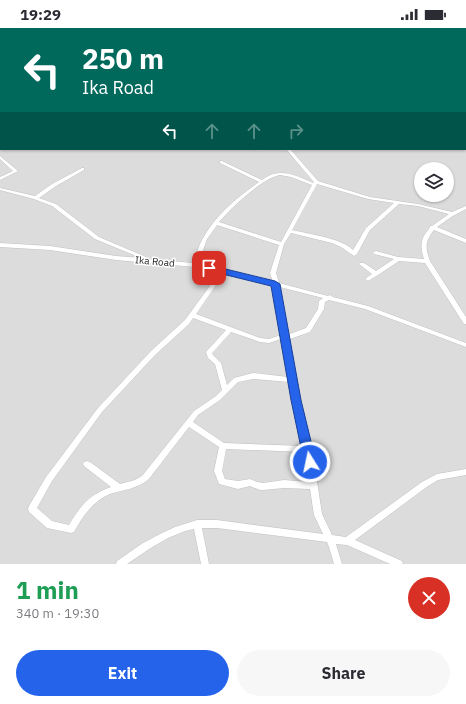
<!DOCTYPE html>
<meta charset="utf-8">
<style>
body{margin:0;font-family:"IBM Plex Sans",sans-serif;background:#f7f7f7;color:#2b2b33;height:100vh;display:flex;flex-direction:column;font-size:15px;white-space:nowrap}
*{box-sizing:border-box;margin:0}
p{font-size:13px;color:#7c7c81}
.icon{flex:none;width:22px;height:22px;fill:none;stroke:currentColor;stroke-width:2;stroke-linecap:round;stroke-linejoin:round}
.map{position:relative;height:536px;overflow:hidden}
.details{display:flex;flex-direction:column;background:#fff;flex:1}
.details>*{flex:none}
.hud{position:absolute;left:0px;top:0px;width:466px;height:122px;box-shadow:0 1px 3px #0004;background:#00695c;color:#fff;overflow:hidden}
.fabs{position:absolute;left:414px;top:134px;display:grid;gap:8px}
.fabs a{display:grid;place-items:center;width:40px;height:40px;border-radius:50%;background:#fff;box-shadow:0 1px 3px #0004;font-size:20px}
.pin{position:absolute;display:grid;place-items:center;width:34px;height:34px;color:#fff;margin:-17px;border-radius:8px;box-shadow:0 2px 6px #0006}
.me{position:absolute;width:44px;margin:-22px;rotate:350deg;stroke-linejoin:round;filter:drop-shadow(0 0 3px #0008)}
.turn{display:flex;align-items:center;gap:14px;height:84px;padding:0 16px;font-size:18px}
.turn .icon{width:52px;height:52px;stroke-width:2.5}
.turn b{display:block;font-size:28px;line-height:34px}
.lanes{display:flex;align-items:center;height:38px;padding:0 16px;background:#0003;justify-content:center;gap:20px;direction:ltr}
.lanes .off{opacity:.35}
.round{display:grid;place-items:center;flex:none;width:42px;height:42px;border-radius:21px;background:#f7f7f7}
.overview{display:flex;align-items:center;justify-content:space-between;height:68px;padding:0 16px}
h1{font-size:24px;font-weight:800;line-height:30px;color:#1e9e55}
.button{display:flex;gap:8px;margin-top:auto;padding:8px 16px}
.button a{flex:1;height:46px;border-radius:24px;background:#2563eb;color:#fff;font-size:16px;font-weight:800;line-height:46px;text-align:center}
.button a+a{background:#f7f7f7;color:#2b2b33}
.status{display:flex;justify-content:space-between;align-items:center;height:28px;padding:0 20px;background:#fff;direction:ltr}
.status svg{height:11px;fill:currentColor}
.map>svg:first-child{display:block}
.residential{fill:#dddcdc;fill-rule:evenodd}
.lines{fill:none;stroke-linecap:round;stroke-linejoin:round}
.minor-casing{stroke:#a6a6a6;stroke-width:0.5}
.minor{fill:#fff;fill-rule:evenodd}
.route{fill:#2563eb;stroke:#184099}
.labels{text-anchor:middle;stroke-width:3;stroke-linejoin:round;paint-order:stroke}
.street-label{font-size:10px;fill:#1f1f1f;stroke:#fff}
</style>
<div class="status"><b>19:29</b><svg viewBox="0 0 49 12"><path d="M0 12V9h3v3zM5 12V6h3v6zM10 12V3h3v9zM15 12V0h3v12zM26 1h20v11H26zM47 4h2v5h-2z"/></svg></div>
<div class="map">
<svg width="466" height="536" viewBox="0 0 466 536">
<rect width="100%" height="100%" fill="#f0ece5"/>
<!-- residential -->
<path class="residential" d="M 0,0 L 466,0 L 466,536 L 0,536 ZM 1,1 L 465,1 L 465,121 L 1,121 ZM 421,141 L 447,141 L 447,167 L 421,167 Z"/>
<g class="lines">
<defs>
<path id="minor" d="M 8,0 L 11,0 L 11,1 L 8,1 Z
M 72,0 L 79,0 L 77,1 L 72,1 Z
M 91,0 L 94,0 L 94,1 L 91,1 Z
M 117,0 L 119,0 L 119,1 L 117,1 Z
M 175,0 L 178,0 L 178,1 L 175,1 Z
M 211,0 L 226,0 L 223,1 L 211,1 Z
M 244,0 L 248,0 L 249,1 L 245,1 Z
M 346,0 L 349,0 L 348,1 L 345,1 Z
M 0,4 L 1,4 L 1,6 L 0,6 Z
M 0,15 L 1,15 L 1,17 L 0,17 Z
M 0,28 L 1,28 L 1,30 L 0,30 Z
M 465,36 L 466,36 L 466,38 L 465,38 Z
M 0,42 L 1,42 L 1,44 L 0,44 Z
M 0,56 L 1,56 L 1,58 L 0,58 Z
M 465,61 L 466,61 L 466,64 L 465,64 Z
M 0,63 L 1,63 L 1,66 L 0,66 Z
M 465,66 L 466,66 L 466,69 L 465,69 Z
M 0,84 L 1,84 L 1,87 L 0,87 Z
M 0,113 L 1,113 L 1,116 L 0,116 Z
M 252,121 L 263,121 C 261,123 254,123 252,121 Z
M 286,121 L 290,121 L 318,153 L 370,169 L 418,176 L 452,184 L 466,178 L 466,181 L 451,189 L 437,199 L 466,211 L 466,215 L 434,202 C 425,213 425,220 430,233 L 466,289 L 466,296 L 464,296 L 425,235 L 399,233 L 378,247 L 368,253 L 365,251 L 372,246 L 359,236 L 360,235 L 364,235 L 376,243 L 394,231 L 374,226 L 373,225 L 374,224 L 376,223 L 398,229 L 424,231 C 421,222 420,214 425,206 C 427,203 430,201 430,198 L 432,198 L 449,186 L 418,178 L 399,176 L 370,202 L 357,226 L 354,228 L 341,219 L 332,215 L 291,205 L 284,216 L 276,245 L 279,255 L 328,268 L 330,267 L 333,269 L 368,278 L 466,315 L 466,319 L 365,281 L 329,272 L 325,274 L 324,281 L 310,304 L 287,312 L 299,372 L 312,421 L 322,486 L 332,507 L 346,509 L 422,454 L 437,446 L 466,441 L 466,447 L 438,452 L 428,458 L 355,512 L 402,533 L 403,536 L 390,536 L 347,517 L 336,516 L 342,536 L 334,536 L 329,519 L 327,514 L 217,500 L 202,500 L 209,536 L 201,536 L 194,501 L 185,503 L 168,510 L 149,521 L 127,536 L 116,536 L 117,533 L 143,515 L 162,505 L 175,499 L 197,492 L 217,492 L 323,506 L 314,487 L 310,461 L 284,460 L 263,462 L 260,462 L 250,458 L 238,461 L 219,456 L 214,443 L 219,419 L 189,399 L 148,452 C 137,460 125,462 113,465 C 94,471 83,488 74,504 L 71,505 L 47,500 L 29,484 L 28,481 L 29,478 L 46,449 L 98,380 L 151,323 L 185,292 L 220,244 L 195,239 L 116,232 L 50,222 L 0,219 L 0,215 L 50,218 L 116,228 L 141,230 L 95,211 L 52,178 L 34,171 L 0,162 L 0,160 L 35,168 L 52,156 L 82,140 L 84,140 L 84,142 L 56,158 L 39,170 L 56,176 L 99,209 L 146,229 L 146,231 L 193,235 C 197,227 198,219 202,212 C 215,187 237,170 259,154 L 220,135 L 220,133 L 222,133 L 262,152 C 280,139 294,147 313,155 L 314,154 ZM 280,147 L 291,149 L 312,157 L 281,214 L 219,194 C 231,180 262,150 280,147 ZM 317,156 L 368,171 L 394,175 L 366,200 L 353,222 C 341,210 309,206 292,202 ZM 217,197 L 279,217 L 270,245 L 273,254 L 198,236 L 207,211 ZM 224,245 L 274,258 L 281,307 L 269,311 L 260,310 L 196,286 ZM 280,259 L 323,270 L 319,273 L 318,281 L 306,300 L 287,307 L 286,306 L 284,294 ZM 193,290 L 226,302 L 206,324 L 208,330 L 215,336 L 222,362 L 216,368 L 194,383 L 142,448 L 135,452 L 120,456 L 90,434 L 87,433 L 84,434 L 83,436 L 84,438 L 111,459 C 90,466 80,478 69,497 L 52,493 L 37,480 L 52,453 L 102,384 L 155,327 L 189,296 ZM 231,304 L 260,314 L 269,315 L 281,311 L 288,349 L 253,345 L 234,350 L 227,357 L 221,335 L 213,327 L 212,325 ZM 253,351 L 289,354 L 304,418 L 224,415 L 193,394 L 198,387 L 220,372 L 238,354 ZM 226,421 L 305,424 L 309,454 L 284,452 L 263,455 L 257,454 L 250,451 L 238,453 L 225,451 L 222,443 Z
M 0,128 L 18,143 L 0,152 L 0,149 L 13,143 L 0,131 Z"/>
</defs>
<!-- minor casing -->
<use href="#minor" class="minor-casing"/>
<!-- minor -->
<use href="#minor" class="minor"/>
</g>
<!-- route -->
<path class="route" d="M 209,237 L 275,253 L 280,256 L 301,372 L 316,434 L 314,437 L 310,439 L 306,437 L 304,434 L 291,372 L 271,258 L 206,242 L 205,240 Z"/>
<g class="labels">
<!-- street labels -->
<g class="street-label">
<text transform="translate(155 233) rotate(5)" y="4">Ika Road</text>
</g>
</g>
</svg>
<div class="fabs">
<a><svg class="icon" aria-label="layers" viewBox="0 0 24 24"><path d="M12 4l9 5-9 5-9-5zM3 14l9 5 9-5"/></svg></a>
</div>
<div class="pin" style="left:209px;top:240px;background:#d93025"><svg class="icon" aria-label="arrive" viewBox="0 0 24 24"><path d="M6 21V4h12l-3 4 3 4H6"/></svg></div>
<svg class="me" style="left:310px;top:434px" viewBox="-20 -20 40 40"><circle r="17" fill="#2563eb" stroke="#fff" stroke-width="3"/><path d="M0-11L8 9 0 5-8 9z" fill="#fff"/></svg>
<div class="hud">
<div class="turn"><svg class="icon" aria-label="left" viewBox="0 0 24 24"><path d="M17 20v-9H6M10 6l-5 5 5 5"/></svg><div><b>250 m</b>Ika Road</div></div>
<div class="lanes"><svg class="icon" aria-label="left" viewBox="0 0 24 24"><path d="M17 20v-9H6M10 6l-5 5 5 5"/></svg><svg class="icon off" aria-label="ahead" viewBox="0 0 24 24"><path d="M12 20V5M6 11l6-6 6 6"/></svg><svg class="icon off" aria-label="ahead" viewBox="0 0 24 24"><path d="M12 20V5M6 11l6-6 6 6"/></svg><svg class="icon off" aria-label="right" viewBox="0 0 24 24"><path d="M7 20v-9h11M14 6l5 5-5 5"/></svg></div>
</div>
</div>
<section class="details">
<div class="overview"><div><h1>1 min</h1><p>340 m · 19:30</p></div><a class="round" style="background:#d93025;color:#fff"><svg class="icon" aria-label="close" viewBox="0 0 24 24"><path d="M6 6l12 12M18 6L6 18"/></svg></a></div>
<div class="button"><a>Exit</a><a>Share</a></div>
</section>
